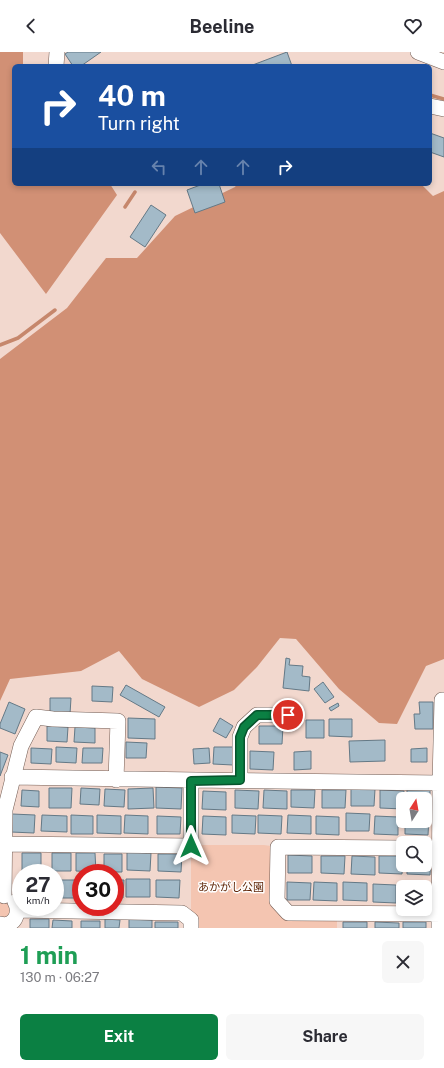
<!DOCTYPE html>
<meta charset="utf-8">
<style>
body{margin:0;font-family:"Public Sans","Noto Sans JP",sans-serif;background:#f7f7f7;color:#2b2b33;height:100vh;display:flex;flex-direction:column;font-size:15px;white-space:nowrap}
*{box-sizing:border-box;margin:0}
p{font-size:13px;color:#7c7c81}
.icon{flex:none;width:22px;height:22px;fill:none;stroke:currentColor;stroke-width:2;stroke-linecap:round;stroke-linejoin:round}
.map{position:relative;height:876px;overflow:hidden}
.sheet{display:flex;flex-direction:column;background:#fff;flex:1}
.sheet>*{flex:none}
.hud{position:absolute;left:12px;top:12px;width:420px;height:122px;border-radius:6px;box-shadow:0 2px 6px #0003;background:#1a4fa0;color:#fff;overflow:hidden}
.needle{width:26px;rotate:11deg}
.fabs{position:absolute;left:396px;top:740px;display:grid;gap:8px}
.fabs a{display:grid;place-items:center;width:36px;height:36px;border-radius:6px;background:#fff;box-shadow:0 2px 6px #0003;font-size:20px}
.speed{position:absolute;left:12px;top:812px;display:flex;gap:8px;font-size:20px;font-weight:700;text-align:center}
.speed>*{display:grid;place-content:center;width:52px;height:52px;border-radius:50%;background:#fff;box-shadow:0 2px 6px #0003;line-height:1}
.speed small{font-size:10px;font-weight:400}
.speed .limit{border:6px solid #d22;background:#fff;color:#111}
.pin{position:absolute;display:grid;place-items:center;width:34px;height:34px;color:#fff;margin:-17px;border:2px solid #fff;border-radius:50%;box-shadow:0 1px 4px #0007}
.me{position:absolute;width:44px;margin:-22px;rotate:0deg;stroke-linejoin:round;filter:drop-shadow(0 0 3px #0008)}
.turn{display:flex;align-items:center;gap:14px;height:84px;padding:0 20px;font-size:18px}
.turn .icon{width:52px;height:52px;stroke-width:2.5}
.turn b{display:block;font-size:28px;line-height:34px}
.lanes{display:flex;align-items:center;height:38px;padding:0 20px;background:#0003;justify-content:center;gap:20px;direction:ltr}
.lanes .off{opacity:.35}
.round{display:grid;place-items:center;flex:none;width:42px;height:42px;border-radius:6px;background:#f7f7f7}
.headline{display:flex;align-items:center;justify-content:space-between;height:68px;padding:0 20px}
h1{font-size:24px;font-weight:700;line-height:30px;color:#1e9e55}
.action{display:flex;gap:8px;margin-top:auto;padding:8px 20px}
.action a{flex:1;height:46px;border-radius:6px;background:#0b8043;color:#fff;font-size:16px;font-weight:700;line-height:46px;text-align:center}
.action a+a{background:#f7f7f7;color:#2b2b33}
header{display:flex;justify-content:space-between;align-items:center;height:52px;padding:0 20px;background:#fff;font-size:18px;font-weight:700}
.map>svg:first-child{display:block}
.green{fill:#f4c5b1}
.forest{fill:#d19075}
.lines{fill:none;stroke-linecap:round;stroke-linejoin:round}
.stream{stroke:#c6876c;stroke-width:3.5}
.building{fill:#a3bac8;stroke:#647986}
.minor-casing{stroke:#735d54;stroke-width:16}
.minor{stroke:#fff;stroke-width:15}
.route-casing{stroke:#07532c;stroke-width:10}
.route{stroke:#0b8043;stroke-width:7}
.labels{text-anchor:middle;stroke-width:3;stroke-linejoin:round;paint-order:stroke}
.park-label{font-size:11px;fill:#5f2507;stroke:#fff}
</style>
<header><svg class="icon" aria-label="back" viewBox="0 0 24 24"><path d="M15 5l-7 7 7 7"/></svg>Beeline<svg class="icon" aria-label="heart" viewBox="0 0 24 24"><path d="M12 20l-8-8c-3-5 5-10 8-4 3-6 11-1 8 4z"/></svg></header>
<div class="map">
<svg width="444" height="876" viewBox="0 0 444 876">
<rect width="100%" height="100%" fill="#f2d8ce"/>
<!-- green -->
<path class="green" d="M 196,793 L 264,793 L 278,795 L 273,855 L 337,867 L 337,876 L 196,876 L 191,859 L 191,798 Z
M 3,850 L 11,854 L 10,865 L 0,867 L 0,851 Z"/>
<!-- forest -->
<path class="forest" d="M 0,0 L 23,0 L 23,14 L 14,14 L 14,132 L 110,132 L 117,143 L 46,242 L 0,181 Z
M 237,132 L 421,132 L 433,144 L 444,139 L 444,607 L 426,614 L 397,672 L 379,671 L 339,637 L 296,587 L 280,586 L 257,615 L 234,638 L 199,655 L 142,627 L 119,599 L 81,619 L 10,627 L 0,649 L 0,307 L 67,256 L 106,206 L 137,206 L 175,164 L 235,135 Z"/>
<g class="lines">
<!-- stream -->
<path class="stream" d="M 430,43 L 444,47
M 125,155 L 135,140
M 0,293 L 18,286 L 55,258"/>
</g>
<!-- building -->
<path class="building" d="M 68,0 L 101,0 L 81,14 L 73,14 L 65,2 Z
M 287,0 L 292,14 L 250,14 Z
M 430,81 L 444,86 L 444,105 L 430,100 Z
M 203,132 L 219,132 L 225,150 L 195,161 L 187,138 Z
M 151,153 L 166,163 L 145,195 L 130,185 Z
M 286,606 L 290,607 L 289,613 L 303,614 L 302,624 L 310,625 L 309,639 L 283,636 Z
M 323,630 L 334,645 L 325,651 L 314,637 Z
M 126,633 L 165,655 L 159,665 L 120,643 Z
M 92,634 L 113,635 L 112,650 L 92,649 Z
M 50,646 L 71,646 L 70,662 L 50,661 Z
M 9,650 L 25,657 L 15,682 L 0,676 L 0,672 Z
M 419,650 L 433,650 L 433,677 L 415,677 L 414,662 L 420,662 Z
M 338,651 L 339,654 L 331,659 L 329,656 Z
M 128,666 L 155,667 L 155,687 L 128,686 Z
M 220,666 L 233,674 L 226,686 L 213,679 Z
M 329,667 L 352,667 L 352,685 L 329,684 Z
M 306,668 L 324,668 L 324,686 L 306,686 Z
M 47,674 L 68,675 L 67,690 L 47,689 Z
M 259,674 L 283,674 L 282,692 L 259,692 Z
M 75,675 L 95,676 L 95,691 L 74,690 Z
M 385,688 L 385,709 L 350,710 L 349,689 Z
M 126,690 L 147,691 L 146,706 L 126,706 Z
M 56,695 L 77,696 L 76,711 L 56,710 Z
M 214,695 L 233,695 L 233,713 L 213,712 Z
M 31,696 L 52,697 L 51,712 L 31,711 Z
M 83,696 L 103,696 L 102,711 L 82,711 Z
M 209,696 L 210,711 L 194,712 L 193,697 Z
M 427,696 L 427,710 L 411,710 L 411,697 Z
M 250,699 L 274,700 L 273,718 L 250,717 Z
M 311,699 L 311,717 L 294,718 L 294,700 Z
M 0,700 L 8,703 L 0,724 Z
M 156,735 L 182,736 L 181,757 L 156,756 Z
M 49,736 L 72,736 L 71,756 L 49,756 Z
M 81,736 L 100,737 L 99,753 L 80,752 Z
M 153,736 L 154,756 L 128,757 L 128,737 Z
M 351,736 L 375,737 L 374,754 L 351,754 Z
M 105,737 L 125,738 L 124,755 L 104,754 Z
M 22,738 L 39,739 L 39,755 L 21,754 Z
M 235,738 L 259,739 L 258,757 L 235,756 Z
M 264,738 L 287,739 L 287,757 L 263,756 Z
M 291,738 L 315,738 L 314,756 L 291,755 Z
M 322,738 L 346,738 L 345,756 L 322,756 Z
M 380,738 L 404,739 L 403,757 L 380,756 Z
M 407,738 L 430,738 L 430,756 L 425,756 L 425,747 L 407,747 Z
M 203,739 L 226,740 L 226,758 L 202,757 Z
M 346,761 L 370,762 L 369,779 L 346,779 Z
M 12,762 L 35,763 L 34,781 L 11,780 Z
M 42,763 L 67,764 L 67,780 L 41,779 Z
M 71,763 L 93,764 L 93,782 L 71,782 Z
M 97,763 L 121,764 L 121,782 L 97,781 Z
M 125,763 L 148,764 L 148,782 L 124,781 Z
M 232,763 L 256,764 L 255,782 L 232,781 Z
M 258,763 L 282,764 L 281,782 L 258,781 Z
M 288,763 L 311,764 L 311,782 L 287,781 Z
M 157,764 L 181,765 L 180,782 L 157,782 Z
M 203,764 L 226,765 L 226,783 L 202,782 Z
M 316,764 L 339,765 L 339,783 L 316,782 Z
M 375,764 L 398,765 L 398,783 L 374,782 Z
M 425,765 L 429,765 L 428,783 L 405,782 L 405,769 L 425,769 Z
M 127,800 L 151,801 L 150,819 L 127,818 Z
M 22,801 L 41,801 L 41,819 L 22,820 Z
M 52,801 L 71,801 L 71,819 L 52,819 Z
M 76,801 L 95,801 L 96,820 L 76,819 Z
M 104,802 L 122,802 L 122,820 L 104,820 Z
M 158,802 L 182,802 L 181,820 L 158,819 Z
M 288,803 L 312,804 L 312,821 L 288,821 Z
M 321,804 L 345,804 L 344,822 L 321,821 Z
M 352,804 L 375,805 L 375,823 L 351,822 Z
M 379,804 L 403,804 L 402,822 L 379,821 Z
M 425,805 L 431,805 L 430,823 L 407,822 L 407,813 L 425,813 Z
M 126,827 L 150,827 L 150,845 L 126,845 Z
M 56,828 L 75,828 L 75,846 L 56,846 Z
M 115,828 L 124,828 L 123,846 L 115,846 Z
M 156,828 L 180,828 L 179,846 L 156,845 Z
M 287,830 L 311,831 L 310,848 L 287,848 Z
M 314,830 L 337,831 L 337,849 L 313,848 Z
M 343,830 L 367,831 L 367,849 L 343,848 Z
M 373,832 L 396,833 L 396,851 L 373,850 Z
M 404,833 L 428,833 L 428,851 L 425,851 L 425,835 L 404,835 Z
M 30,867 L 49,867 L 49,876 L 30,876 Z
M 105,867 L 120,868 L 119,876 L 105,876 Z
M 129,867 L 152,868 L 152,876 L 129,876 Z
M 53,868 L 72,869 L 72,876 L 52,876 Z
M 81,869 L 100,869 L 100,876 L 81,876 Z
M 155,870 L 178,870 L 178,876 L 155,876 Z
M 343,870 L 367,870 L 367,876 L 343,876 Z
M 375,870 L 399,871 L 399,876 L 375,876 Z
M 403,870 L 426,870 L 426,876 L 403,876 Z"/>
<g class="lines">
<defs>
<path id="minor" d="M 418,0 L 444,10
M 56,14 L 57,0
M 430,54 L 444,57
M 12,725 C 155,728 297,729 440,731
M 240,728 L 240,685 L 244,675 L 257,663 L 288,663
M 4,792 L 191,794 L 191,729
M 403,796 L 278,795 L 277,849 L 288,861 L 444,862
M 425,796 L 444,796
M 4,844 L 5,758 L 21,694 L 36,665 L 53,667 L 118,669 L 116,728
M 18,858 L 182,861 L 191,868 L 191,876
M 0,872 C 14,876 21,861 15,850
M 439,876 L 440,731 L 442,648 L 444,648"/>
</defs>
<!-- minor casing -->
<use href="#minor" class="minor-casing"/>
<!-- minor -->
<use href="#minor" class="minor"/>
</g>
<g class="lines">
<defs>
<path id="route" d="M 191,794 L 191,729 L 240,728 L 240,685 L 244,675 L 257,663 L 288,663"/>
</defs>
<!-- route casing -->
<use href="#route" class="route-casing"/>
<!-- route -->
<use href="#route" class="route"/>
</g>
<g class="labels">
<!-- park labels -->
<g class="park-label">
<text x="231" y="839">あかがし公園</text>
</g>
</g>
</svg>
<div class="fabs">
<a><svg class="needle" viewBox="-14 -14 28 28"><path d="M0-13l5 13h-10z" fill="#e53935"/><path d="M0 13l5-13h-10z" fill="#7c7c81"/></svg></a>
<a><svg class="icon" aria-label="search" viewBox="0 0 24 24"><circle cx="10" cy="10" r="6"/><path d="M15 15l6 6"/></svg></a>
<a><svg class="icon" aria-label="layers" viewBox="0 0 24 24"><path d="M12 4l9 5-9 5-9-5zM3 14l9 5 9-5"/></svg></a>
</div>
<div class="speed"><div>27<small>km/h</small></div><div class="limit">30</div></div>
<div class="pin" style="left:288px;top:663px;background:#d93025"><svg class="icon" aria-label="arrive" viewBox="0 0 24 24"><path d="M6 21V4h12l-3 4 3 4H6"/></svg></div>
<svg class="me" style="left:191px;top:794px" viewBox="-20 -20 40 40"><path d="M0-17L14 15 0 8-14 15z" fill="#0b8043" stroke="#fff" stroke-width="4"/></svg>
<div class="hud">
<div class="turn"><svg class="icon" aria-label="right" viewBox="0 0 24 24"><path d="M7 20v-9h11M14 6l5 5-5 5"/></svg><div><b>40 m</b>Turn right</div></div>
<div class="lanes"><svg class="icon off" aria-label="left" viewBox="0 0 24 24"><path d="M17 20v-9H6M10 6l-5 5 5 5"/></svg><svg class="icon off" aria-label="ahead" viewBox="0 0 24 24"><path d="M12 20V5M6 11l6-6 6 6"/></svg><svg class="icon off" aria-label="ahead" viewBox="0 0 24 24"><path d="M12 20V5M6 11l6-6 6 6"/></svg><svg class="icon" aria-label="right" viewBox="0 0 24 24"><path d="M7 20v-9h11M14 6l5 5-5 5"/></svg></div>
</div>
</div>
<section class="sheet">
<div class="headline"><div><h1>1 min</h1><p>130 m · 06:27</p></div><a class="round"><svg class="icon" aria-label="close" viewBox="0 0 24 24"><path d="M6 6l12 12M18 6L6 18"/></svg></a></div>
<div class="action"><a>Exit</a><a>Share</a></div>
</section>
